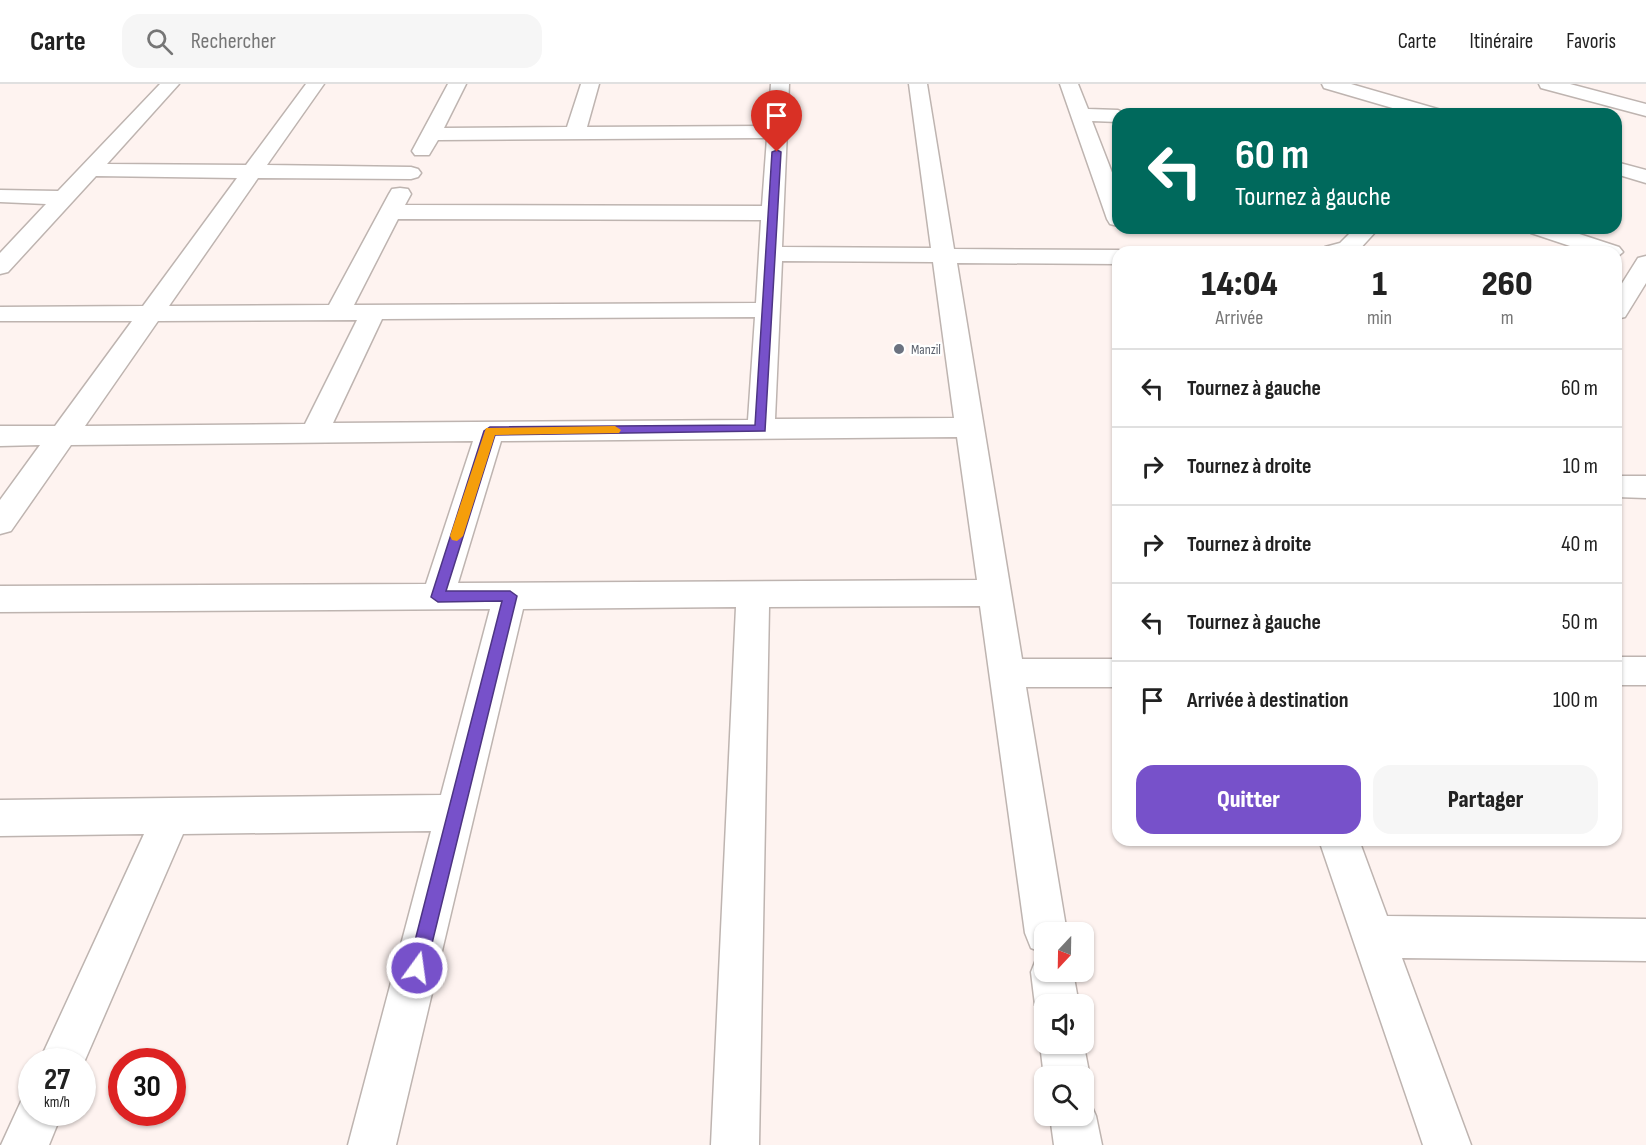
<!DOCTYPE html>
<html lang="fr">
<meta charset="utf-8">
<style>
body{margin:0;font-family:"Sofia Sans Condensed",sans-serif;background:#f6f6f6;color:#222;height:100vh;display:flex;flex-direction:column;font-size:22px;white-space:nowrap}
*{box-sizing:border-box;margin:0}
p{font-size:20px;color:#767676}
.icon{flex:none;width:33px;height:33px;fill:none;stroke:currentColor;stroke-width:2;stroke-linecap:round;stroke-linejoin:round}
.map{position:relative;flex:1;overflow:hidden}
.panel{position:absolute;left:1112px;top:162px;width:510px;height:600px;display:flex;flex-direction:column;background:#fff;border-radius:18px;box-shadow:0 2px 4px #0004}
.panel>*{flex:none}
.hud{position:absolute;left:1112px;top:24px;width:510px;height:126px;border-radius:18px;box-shadow:0 2px 4px #0004;background:#00695c;color:#fff;overflow:hidden}
.needle{width:39px;rotate:202deg}
.tools{position:absolute;left:1034px;top:838px;display:grid;gap:12px}
.tools a{display:grid;place-items:center;width:60px;height:60px;border-radius:12px;background:#fff;box-shadow:0 2px 4px #0004;font-size:30px}
.speed{position:absolute;left:18px;top:964px;display:flex;gap:12px;font-size:30px;font-weight:700;text-align:center}
.speed>*{display:grid;place-content:center;width:78px;height:78px;border-radius:50%;background:#fff;box-shadow:0 2px 4px #0004;line-height:1}
.speed small{font-size:15px;font-weight:400}
.speed .limit{border:9px solid #d22;background:#fff;color:#111}
.pin{position:absolute;display:grid;place-items:center;width:51px;height:51px;color:#fff;margin:-62px -26px;border-radius:50% 50% 50% 0;rotate:-45deg;box-shadow:0 0 6px #0007}
.pin .icon{rotate:45deg}
.me{position:absolute;width:66px;margin:-33px;rotate:14deg;stroke-linejoin:round;filter:drop-shadow(0 0 4px #0008)}
.turn{display:flex;align-items:center;gap:21px;height:126px;padding:0 24px;font-size:27px}
.turn .icon{width:78px;height:78px;stroke-width:2.5}
.turn b{display:block;font-size:42px;line-height:51px}
.eta{display:flex;justify-content:space-evenly;align-items:center;height:102px;text-align:center}
.eta b{font-size:36px;font-weight:800;line-height:42px}
.action{display:flex;gap:12px;margin-top:auto;padding:12px 24px}
.action a{flex:1;height:69px;border-radius:18px;background:#7751ca;color:#fff;font-size:24px;font-weight:800;line-height:69px;text-align:center}
.action a+a{background:#f6f6f6;color:#222}
ul{padding:0;list-style:none}
li{display:flex;align-items:center;gap:18px;height:78px;padding:0 24px;border-top:2px solid #e0e0e0}
li div{flex:1}
li b{display:block;font-size:22px}
li em{font-style:normal}
header{display:flex;align-items:center;gap:36px;box-sizing:border-box;height:84px;padding:0 30px;background:#fff;border-bottom:2px solid #e0e0e0}
header strong{font-size:28px}
nav{display:flex;gap:33px;margin-inline-start:auto;font-size:21px}
.search{width:420px;height:54px;background:#f6f6f6;display:flex;align-items:center;gap:15px;box-sizing:border-box;padding:0 21px;border-radius:18px;color:#767676;font-size:22px}
.map>svg:first-child{display:block}
.lines{fill:none;stroke-linecap:round;stroke-linejoin:round}
.street-casing{stroke:#beb4b0;stroke-width:3}
.street{fill:#fff;fill-rule:evenodd}
.route{fill:#7751ca;stroke:#4d3583;stroke-width:1.5}
.slow{fill:#f59e0b}
.worship-dot{fill:#6b7280;stroke:#fff;stroke-width:2}
.labels{text-anchor:middle;stroke-width:4.5;stroke-linejoin:round;paint-order:stroke}
.far-worship-label{font-size:14px;fill:#5b616d;stroke:#fff;text-anchor:start}
</style>
<header>
<strong>Carte</strong>
<div class="search"><svg class="icon" aria-label="search" viewBox="0 0 24 24"><circle cx="10" cy="10" r="6"/><path d="M15 15l6 6"/></svg>Rechercher</div>
<nav><a>Carte</a><a>Itinéraire</a><a>Favoris</a></nav>
</header>
<div class="map">
<svg width="1646" height="1061" viewBox="0 0 1646 1061">
<rect width="100%" height="100%" fill="#fef3f0"/>
<g class="lines">
<defs>
<path id="street" d="M 160,0 L 179,0 L 107,80 L 246,81 L 306,0 L 324,0 L 267,81 L 411,83 L 418,85 L 421,89 L 418,93 L 411,95 L 258,94 L 169,222 L 329,221 L 389,110 L 392,105 L 400,104 L 408,105 L 411,110 L 405,121 L 762,122 L 767,54 L 438,56 L 429,71 L 415,71 L 412,67 L 448,0 L 466,0 L 444,44 L 567,43 L 581,0 L 599,0 L 587,43 L 768,42 L 771,0 L 789,0 L 782,163 L 931,164 L 909,0 L 927,0 L 954,165 L 1118,166 L 1126,168 L 1118,168 L 1118,180 L 957,179 L 1022,575 L 1118,575 L 1118,603 L 1026,603 L 1067,849 L 1044,849 L 1044,869 L 1031,864 L 1025,849 L 980,522 L 769,523 L 759,1061 L 711,1061 L 736,523 L 523,525 L 396,1061 L 348,1061 L 431,747 L 183,750 L 82,983 L 82,978 L 39,978 L 144,750 L 0,752 L 0,716 L 441,711 L 490,525 L 0,528 L 0,502 L 426,500 L 473,357 L 71,361 L 11,447 L 0,450 L 0,416 L 40,361 L 0,362 L 0,342 L 55,342 L 132,237 L 0,237 L 0,223 L 143,222 L 237,94 L 96,92 L 8,188 L 0,190 L 0,169 L 46,120 L 0,118 L 0,106 L 58,107 ZM 398,135 L 761,136 L 756,219 L 354,221 ZM 782,177 L 933,178 L 954,334 L 775,335 ZM 755,233 L 748,336 L 333,339 L 382,235 ZM 357,236 L 305,340 L 85,342 L 158,237 ZM 957,353 L 977,496 L 458,499 L 501,357 Z
M 1060,0 L 1078,0 L 1088,25 L 1118,26 L 1126,30 L 1118,30 L 1118,38 L 1092,37 L 1118,104 L 1118,142 L 1110,140 L 1107,135 Z
M 1322,0 L 1351,0 L 1441,26 L 1444,30 L 1413,30 L 1324,4 Z
M 1539,0 L 1570,0 L 1646,20 L 1646,32 L 1541,4 Z
M 1616,78 L 1646,86 L 1646,99 L 1616,90 Z
M 1355,144 L 1379,144 L 1357,168 L 1321,168 L 1325,163 L 1340,159 Z
M 1528,144 L 1561,144 L 1619,163 L 1623,168 L 1616,174 L 1616,168 L 1588,168 L 1531,149 Z
M 1646,172 L 1646,199 L 1625,233 L 1616,235 L 1616,209 L 1638,174 Z
M 1616,392 L 1646,392 L 1646,414 L 1616,413 Z
M 1616,573 L 1646,573 L 1646,601 L 1616,601 Z
M 1319,756 L 1359,756 L 1387,832 L 1646,835 L 1646,877 L 1402,874 L 1471,1061 L 1423,1061 Z
M 1044,870 L 1044,888 L 1073,888 L 1079,921 L 1044,921 L 1044,937 L 1035,921 L 1031,888 L 1037,873 Z
M 1044,950 L 1044,960 L 1083,960 L 1083,957 L 1090,993 L 1083,1009 L 1083,993 L 1044,993 L 1040,960 Z
M 32,1009 L 32,1029 L 62,1029 L 49,1061 L 1,1061 L 23,1013 Z
M 1083,1013 L 1089,1016 L 1096,1032 L 1102,1061 L 1054,1061 L 1050,1032 L 1083,1032 Z"/>
</defs>
<!-- street casing -->
<use href="#street" class="street-casing"/>
<!-- street -->
<use href="#street" class="street"/>
</g>
<!-- route -->
<path class="route" d="M 777,66 L 781,68 L 765,347 L 495,351 L 446,507 L 510,507 L 517,512 L 426,884 L 423,890 L 417,893 L 411,890 L 408,884 L 502,517 L 438,518 L 431,513 L 484,347 L 490,343 L 755,341 L 772,68 Z"/>
<!-- slow -->
<path class="slow" d="M 615,342 L 621,346 L 619,349 L 495,351 L 463,452 L 457,457 L 452,456 L 450,452 L 486,344 Z"/>
<!-- markers -->
<circle class="worship-dot" cx="899" cy="265" r="6"/>
<g class="labels">
<!-- far-worship labels -->
<g class="far-worship-label">
<text x="911" y="270">Manzil</text>
</g>
</g>
</svg>
<div class="tools">
<a><svg class="needle" viewBox="-14 -14 28 28"><path d="M0-13l5 13h-10z" fill="#e53935"/><path d="M0 13l5-13h-10z" fill="#767676"/></svg></a>
<a><svg class="icon" aria-label="sound" viewBox="0 0 24 24"><path d="M4 9h4l5-4v14l-5-4H4zM17 9q2 3 0 6"/></svg></a>
<a><svg class="icon" aria-label="search" viewBox="0 0 24 24"><circle cx="10" cy="10" r="6"/><path d="M15 15l6 6"/></svg></a>
</div>
<div class="speed"><div>27<small>km/h</small></div><div class="limit">30</div></div>
<div class="pin" style="left:777px;top:68px;background:#d93025"><svg class="icon" aria-label="arrive" viewBox="0 0 24 24"><path d="M6 21V4h12l-3 4 3 4H6"/></svg></div>
<svg class="me" style="left:417px;top:884px" viewBox="-20 -20 40 40"><circle r="17" fill="#7751ca" stroke="#fff" stroke-width="3"/><path d="M0-11L8 9 0 5-8 9z" fill="#fff"/></svg>
<div class="hud">
<div class="turn"><svg class="icon" aria-label="left" viewBox="0 0 24 24"><path d="M17 20v-9H6M10 6l-5 5 5 5"/></svg><div><b>60 m</b>Tournez à gauche</div></div>
</div>
<section class="panel">
<div class="eta">
<div><b>14:04</b><p>Arrivée</p></div>
<div><b>1</b><p>min</p></div>
<div><b>260</b><p>m</p></div>
</div>
<ul>
<li><svg class="icon" aria-label="left" viewBox="0 0 24 24"><path d="M17 20v-9H6M10 6l-5 5 5 5"/></svg><div><b>Tournez à gauche</b></div><em>60 m</em></li>
<li><svg class="icon" aria-label="right" viewBox="0 0 24 24"><path d="M7 20v-9h11M14 6l5 5-5 5"/></svg><div><b>Tournez à droite</b></div><em>10 m</em></li>
<li><svg class="icon" aria-label="right" viewBox="0 0 24 24"><path d="M7 20v-9h11M14 6l5 5-5 5"/></svg><div><b>Tournez à droite</b></div><em>40 m</em></li>
<li><svg class="icon" aria-label="left" viewBox="0 0 24 24"><path d="M17 20v-9H6M10 6l-5 5 5 5"/></svg><div><b>Tournez à gauche</b></div><em>50 m</em></li>
<li><svg class="icon" aria-label="arrive" viewBox="0 0 24 24"><path d="M6 21V4h12l-3 4 3 4H6"/></svg><div><b>Arrivée à destination</b></div><em>100 m</em></li>
</ul>
<div class="action"><a>Quitter</a><a>Partager</a></div>
</section>
</div>
